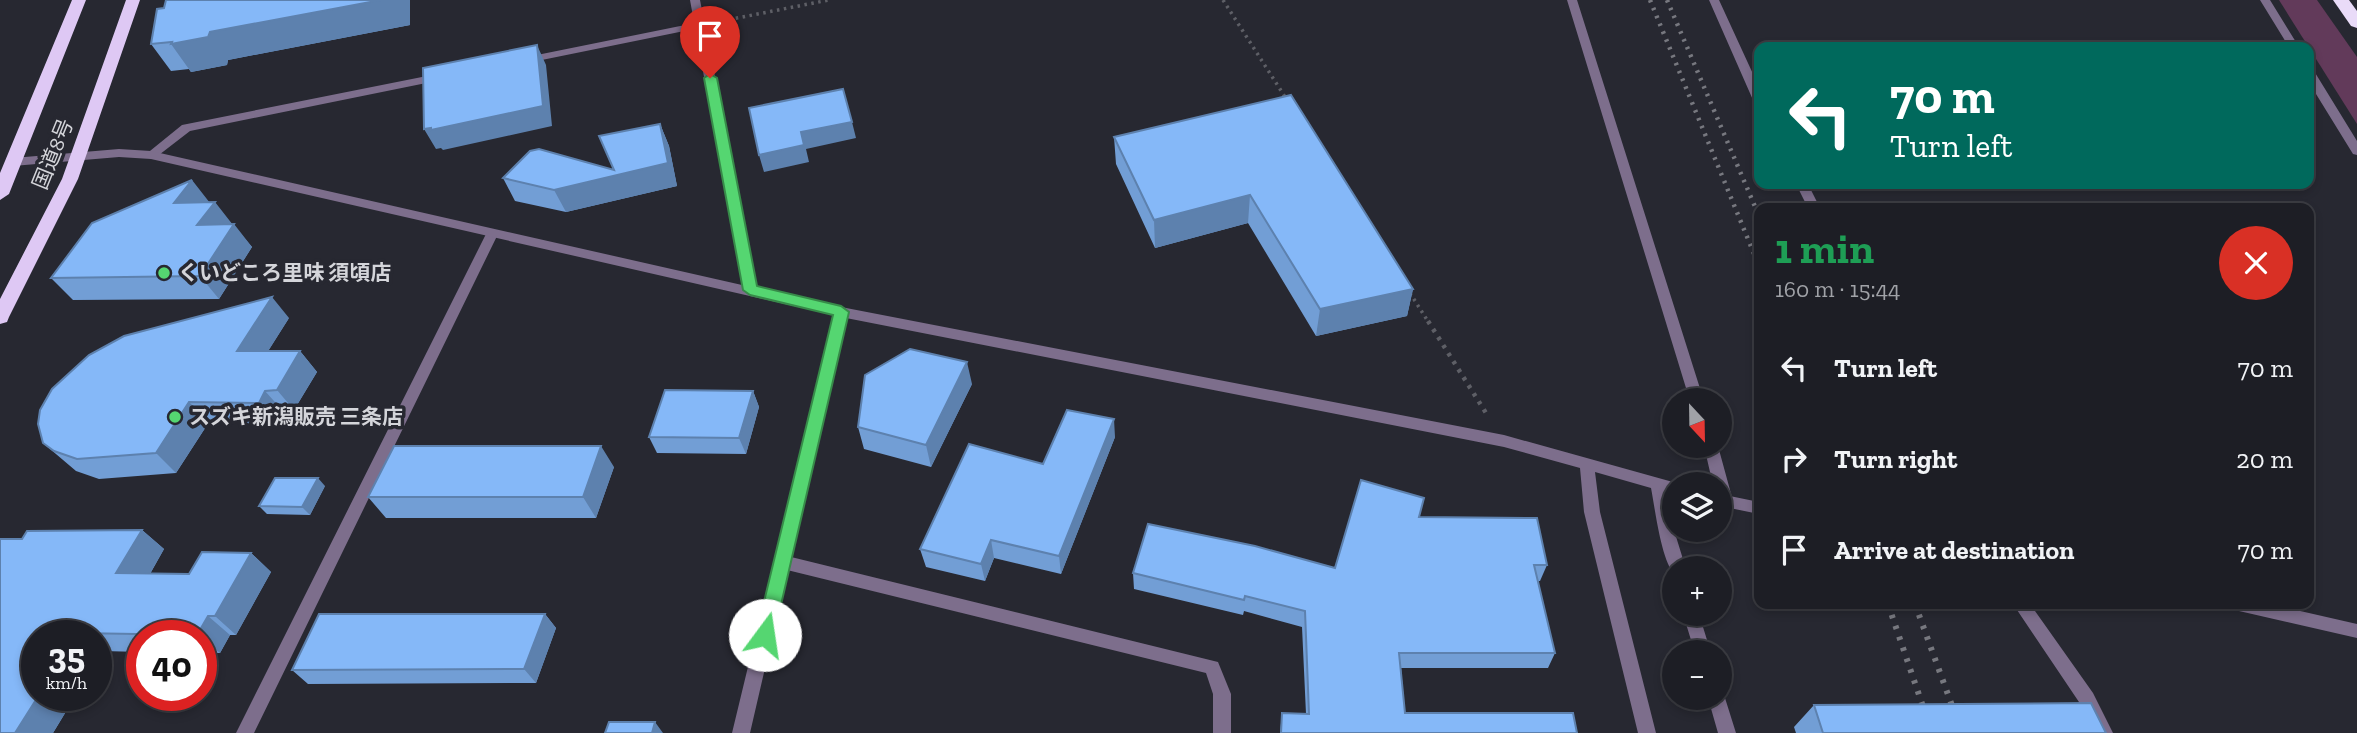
<!DOCTYPE html>
<meta charset="utf-8">
<style>
body{margin:0;font-family:"Zilla Slab","Noto Sans JP",serif;background:#25272d;color:#f1f3f6;height:100vh;display:flex;flex-direction:column;font-size:26px;white-space:nowrap}
*{box-sizing:border-box;margin:0}
p{font-size:23px;color:#a0a2a7}
.icon{flex:none;width:38px;height:38px;fill:none;stroke:currentColor;stroke-width:2;stroke-linecap:round;stroke-linejoin:round}
.map{position:relative;flex:1;overflow:hidden}
.panel{position:absolute;left:1754px;top:203px;width:560px;height:406px;display:flex;flex-direction:column;background:#1d1e25;border-radius:14px;box-shadow:0 4px 10px #0003,0 0 0 2px #3b3c42}
.panel>*{flex:none}
.top-card{position:absolute;left:1754px;top:42px;width:560px;height:147px;border-radius:14px;box-shadow:0 4px 10px #0003,0 0 0 2px #3b3c42;background:#00695c;color:#fff;overflow:hidden}
.needle{width:46px;rotate:158deg}
.controls{position:absolute;left:1662px;top:388px;display:grid;gap:14px}
.controls a{display:grid;place-items:center;width:70px;height:70px;border-radius:50%;background:#1d1e25;box-shadow:0 4px 10px #0003,0 0 0 2px #3b3c42;font-size:35px}
.speed{position:absolute;left:21px;top:620px;display:flex;gap:14px;font-size:35px;font-weight:700;text-align:center}
.speed>*{display:grid;place-content:center;width:91px;height:91px;border-radius:50%;background:#1d1e25;box-shadow:0 4px 10px #0003,0 0 0 2px #3b3c42;line-height:1}
.speed small{font-size:18px;font-weight:400}
.speed .limit{border:10px solid #d22;background:#fff;color:#111}
.pin{position:absolute;display:grid;place-items:center;width:60px;height:60px;color:#fff;margin:-72px -30px;border-radius:50% 50% 50% 0;rotate:-45deg;box-shadow:0 0 7px #0007}
.pin .icon{rotate:45deg}
.me{position:absolute;width:77px;margin:-38px;rotate:14deg;stroke-linejoin:round;filter:drop-shadow(0 0 5px #0008)}
.turn{display:flex;align-items:center;gap:24px;height:147px;padding:0 21px;font-size:32px}
.turn .icon{width:91px;height:91px;stroke-width:2.5}
.turn b{display:block;font-size:49px;line-height:60px}
.round{display:grid;place-items:center;flex:none;width:74px;height:74px;border-radius:37px;background:#25272d}
.headline{display:flex;align-items:center;justify-content:space-between;height:119px;padding:0 21px}
h1{font-size:42px;font-weight:700;line-height:52px;color:#1e9e55}
ul{padding:0;list-style:none}
li{display:flex;align-items:center;gap:21px;height:91px;padding:0 21px}
li div{flex:1}
li b{display:block;font-size:26px}
li em{font-style:normal}
.map>svg:first-child{display:block}
.green{fill:#623a5a}
.lines{fill:none;stroke-linecap:round;stroke-linejoin:round}
.path-far1{stroke:#5e5f66;stroke-width:3.5;stroke-dasharray:2.5 4.5;stroke-linecap:butt}
.path{stroke:#5e5f66;stroke-width:4.5;stroke-dasharray:3.5 6;stroke-linecap:butt}
.minor{fill:#7d6e8c;fill-rule:evenodd}
.tertiary{fill:#7d6e8c;fill-rule:evenodd}
.trunk{fill:#dec8f4;fill-rule:evenodd}
.motorway{fill:#e9dbf8;fill-rule:evenodd}
.rail-far1{stroke:#77787f;stroke-width:4.5;stroke-dasharray:2.5 6;stroke-linecap:butt}
.rail{stroke:#77787f;stroke-width:6;stroke-dasharray:3.5 8;stroke-linecap:butt}
.wall{fill:#729ed5}
.shaded-wall{fill:#5d81ae}
.building{fill:#85b8f8;stroke:#5d81ae;stroke-width:2}
.route{fill:#55d671;stroke:#378b49;stroke-width:2}
.poi-dot{fill:#55d671;stroke:#272831;stroke-width:2.5}
.labels{text-anchor:middle;stroke-width:7;stroke-linejoin:round;paint-order:stroke}
.street-label{font-size:21px;fill:#d4d5da;stroke:#272831}
.poi-label{font-size:21px;font-weight:bold;fill:#d4d5da;stroke:#272831;text-anchor:start}
</style>
<div class="map">
<svg width="2357" height="733" viewBox="0 0 2357 733">
<rect width="100%" height="100%" fill="#272831"/>
<!-- green -->
<path class="green" d="M 2279,0 L 2317,0 L 2357,57 L 2357,124 Z"/>
<g class="lines">
<!-- path-far1 -->
<path class="path-far1" d="M 1223,0 L 1287,100
M 722,21 L 829,0
M 1410,293 L 1429,323"/>
<!-- path -->
<path class="path" d="M 1428,321 L 1486,413"/>
<!-- minor -->
<path class="minor" d="M 1567,0 L 1577,0 L 1704,401 L 1690,401 Z
M 1709,0 L 1719,0 L 1759,87 L 1759,104 L 1753,100 Z
M 2260,0 L 2270,0 L 2299,47 L 2289,47 Z
M 700,22 L 704,23 L 704,27 L 527,63 L 521,60 L 527,57 Z
M 2308,68 L 2314,71 L 2357,141 L 2357,155 L 2353,154 L 2308,81 Z
M 442,73 L 446,75 L 446,79 L 190,131 L 155,158 L 151,159 L 145,155 L 182,125 Z
M 1796,184 L 1808,184 L 1820,208 L 1808,208 Z
M 492,230 L 498,234 L 254,733 L 236,733 L 486,234 Z
M 1704,446 L 1718,446 L 1733,501 L 1730,505 L 1720,506 L 1720,485 L 1713,485 Z
M 783,555 L 1218,662 L 1231,694 L 1231,733 L 1213,733 L 1213,694 L 1206,673 L 783,569 L 777,567 L 775,562 L 777,557 Z
M 2013,604 L 2030,604 L 2093,693 L 2113,733 L 2095,733 L 2081,705 Z"/>
<!-- tertiary -->
<path class="tertiary" d="M 690,0 L 700,0 L 756,288 L 841,307 L 1504,435 L 1680,484 L 1675,485 L 1675,494 L 1667,492 L 1674,530 L 1686,569 L 1675,569 L 1675,575 C 1661,561 1655,508 1651,488 L 1595,472 L 1600,512 L 1656,733 L 1638,733 L 1584,512 L 1580,468 L 1504,447 L 846,318 L 750,733 L 732,733 L 833,315 L 151,159 L 119,157 L 13,166 L 7,162 L 13,158 L 119,149 L 151,151 L 742,285 Z
M 1720,494 L 1759,502 L 1759,514 L 1720,506 Z
M 2231,604 L 2269,604 L 2357,624 L 2357,638 L 2239,611 L 2233,609 Z
M 1683,614 L 1699,614 L 1711,653 L 1695,653 Z
M 1720,692 L 1725,698 L 1736,733 L 1718,733 L 1708,698 L 1720,698 Z"/>
<!-- trunk -->
<path class="trunk" d="M 72,0 L 86,0 L 9,194 L 0,200 L 0,173 Z
M 126,0 L 140,0 L 78,179 L 9,317 L 7,322 L 0,324 L 0,299 L 62,179 Z"/>
<!-- motorway -->
<path class="motorway" d="M 2333,0 L 2349,0 L 2357,11 L 2357,28 L 2351,26 Z"/>
<!-- rail-far1 -->
<path class="rail-far1" d="M 1650,0 L 1759,266
M 1667,0 L 1759,216"/>
<!-- rail -->
<path class="rail" d="M 1888,604 L 1932,733
M 1915,604 L 1962,733"/>
</g>
<!-- wall -->
<path class="wall" d="M 166,0 L 410,0 L 410,25 L 228,60 L 227,65 L 191,72 L 189,69 L 171,71 L 151,44 L 164,8 Z
M 1291,95 L 1413,289 L 1407,316 L 1316,336 L 1248,223 L 1155,248 L 1116,164 L 1114,137 Z
M 660,124 L 669,146 L 677,186 L 566,212 L 515,201 L 503,178 L 614,169 Z
M 209,202 L 232,224 L 252,247 L 219,299 L 73,300 L 51,278 Z
M 289,318 L 268,351 L 300,351 L 317,372 L 294,410 L 283,411 L 277,424 L 209,422 L 176,473 L 99,479 L 76,471 L 43,443 Z
M 972,384 L 931,467 L 864,449 L 858,427 Z
M 753,391 L 759,407 L 746,454 L 657,453 L 649,437 Z
M 1115,437 L 1061,574 L 994,558 L 985,581 L 926,567 L 920,549 L 1043,464 Z
M 614,467 L 596,518 L 386,518 L 368,497 Z
M 325,486 L 310,515 L 267,514 L 259,506 Z
M 142,530 L 164,549 L 150,574 L 189,574 L 251,553 L 271,572 L 236,635 L 230,635 L 220,653 L 201,653 L 201,635 L 142,635 L 142,652 L 102,651 L 96,660 L 96,635 L 37,635 L 37,695 L 76,695 L 53,733 L 0,733 L 22,539 Z
M 1547,565 L 1540,581 L 1538,581 L 1555,653 L 1548,668 L 1401,668 L 1405,713 L 1577,733 L 1280,733 L 1282,713 L 1306,714 L 1302,627 L 1244,611 L 1243,615 L 1134,589 L 1133,573 L 1335,568 Z
M 545,614 L 556,628 L 536,683 L 308,684 L 292,670 Z
M 1814,705 L 2106,733 L 1796,733 L 1794,727 Z"/>
<!-- shaded-wall -->
<path class="shaded-wall" d="M 381,0 L 410,0 L 410,25 L 228,60 L 227,65 L 191,72 L 171,44 L 210,32 Z
M 537,45 L 546,65 L 552,126 L 443,150 L 441,148 L 436,149 L 424,129 Z
M 852,122 L 856,138 L 806,149 L 809,162 L 764,172 L 759,155 L 801,132 Z
M 660,124 L 669,146 L 677,186 L 566,212 L 554,190 L 668,163 Z
M 192,180 L 210,203 L 174,203 Z
M 1250,195 L 1248,223 L 1155,248 L 1154,220 Z
M 215,202 L 233,225 L 197,225 Z
M 234,224 L 252,247 L 219,299 L 200,276 Z
M 1413,289 L 1407,316 L 1316,336 L 1320,309 Z
M 272,297 L 289,318 L 255,372 L 237,351 Z
M 300,351 L 317,372 L 294,410 L 277,390 Z
M 967,362 L 972,384 L 931,467 L 926,445 Z
M 265,391 L 283,411 L 277,424 L 259,403 Z
M 753,391 L 759,407 L 746,454 L 739,438 Z
M 189,402 L 209,422 L 176,473 L 156,453 Z
M 1114,419 L 1115,437 L 1061,574 L 1059,556 Z
M 601,446 L 614,467 L 596,518 L 583,497 Z
M 318,478 L 325,486 L 310,515 L 302,507 Z
M 142,530 L 164,549 L 139,593 L 116,573 Z
M 991,540 L 994,558 L 985,581 L 981,564 Z
M 251,553 L 271,572 L 236,635 L 215,616 Z
M 545,614 L 556,628 L 536,683 L 524,669 Z
M 208,616 L 230,635 L 220,653 L 201,638 L 201,635 L 197,635 Z
M 96,647 L 102,651 L 96,660 Z
M 39,695 L 76,695 L 53,733 L 15,733 Z
M 655,722 L 663,733 L 652,733 Z"/>
<!-- building -->
<path class="building" d="M 166,0 L 381,0 L 210,32 L 208,37 L 171,44 L 172,42 L 151,44 L 157,9 L 164,8 Z
M 537,45 L 543,106 L 431,130 L 431,128 L 424,129 L 423,68 Z
M 843,89 L 852,122 L 801,132 L 804,145 L 759,155 L 749,108 Z
M 1291,95 L 1413,289 L 1320,309 L 1250,195 L 1154,220 L 1114,137 Z
M 660,124 L 668,163 L 554,190 L 503,178 L 530,151 L 539,149 L 614,170 L 599,136 Z
M 192,180 L 174,203 L 215,202 L 197,225 L 234,224 L 200,276 L 51,278 L 92,223 Z
M 272,297 L 237,351 L 300,351 L 277,390 L 265,391 L 259,403 L 189,402 L 156,453 L 77,459 L 54,451 L 43,443 L 38,424 L 40,410 L 52,389 L 89,355 L 124,336 Z
M 910,349 L 967,362 L 926,445 L 858,427 L 865,375 Z
M 665,390 L 753,391 L 739,438 L 649,437 Z
M 1067,410 L 1114,419 L 1059,556 L 991,540 L 981,564 L 920,549 L 969,444 L 1043,464 Z
M 394,446 L 601,446 L 583,497 L 368,497 Z
M 275,478 L 318,478 L 302,507 L 259,506 Z
M 1361,480 L 1424,498 L 1419,517 L 1537,518 L 1547,565 L 1534,565 L 1555,653 L 1399,653 L 1405,713 L 1573,713 L 1577,733 L 1281,733 L 1282,713 L 1309,714 L 1305,611 L 1245,596 L 1244,600 L 1133,573 L 1148,524 L 1255,546 L 1335,568 Z
M 142,530 L 116,573 L 189,574 L 202,552 L 251,553 L 215,616 L 208,616 L 197,635 L 77,633 L 75,635 L 37,635 L 37,695 L 39,695 L 15,733 L 0,733 L 0,539 L 22,539 L 27,531 Z
M 319,614 L 545,614 L 524,669 L 292,670 Z
M 2091,703 L 2106,733 L 1823,733 L 1814,705 Z
M 609,722 L 655,722 L 652,733 L 605,733 Z"/>
<!-- route -->
<path class="route" d="M 710,74 L 717,78 L 757,286 L 841,306 L 849,312 L 774,635 L 772,641 L 765,644 L 758,641 L 756,635 L 833,315 L 750,295 L 743,290 L 704,78 Z"/>
<!-- markers -->
<g class="poi-dot">
<circle cx="164" cy="273" r="7"/>
<circle cx="175" cy="417" r="7"/>
</g>
<g class="labels">
<!-- street labels -->
<g class="street-label">
<text transform="translate(53 154) rotate(-68)" y="7">国道8号</text>
</g>
<!-- poi labels -->
<g class="poi-label">
<text x="178" y="280">くいどころ里味 須頃店</text>
<text x="189" y="424">スズキ新潟販売 三条店</text>
</g>
</g>
</svg>
<div class="controls">
<a><svg class="needle" viewBox="-14 -14 28 28"><path d="M0-13l5 13h-10z" fill="#e53935"/><path d="M0 13l5-13h-10z" fill="#a0a2a7"/></svg></a>
<a><svg class="icon" aria-label="layers" viewBox="0 0 24 24"><path d="M12 4l9 5-9 5-9-5zM3 14l9 5 9-5"/></svg></a>
<a>+</a>
<a>−</a>
</div>
<div class="speed"><div>35<small>km/h</small></div><div class="limit">40</div></div>
<div class="pin" style="left:710px;top:78px;background:#d93025"><svg class="icon" aria-label="arrive" viewBox="0 0 24 24"><path d="M6 21V4h12l-3 4 3 4H6"/></svg></div>
<svg class="me" style="left:765px;top:635px" viewBox="-20 -20 40 40"><circle r="19" fill="#fff"/><path d="M0-13L10 11 0 6-10 11z" fill="#55d671"/></svg>
<div class="top-card">
<div class="turn"><svg class="icon" aria-label="left" viewBox="0 0 24 24"><path d="M17 20v-9H6M10 6l-5 5 5 5"/></svg><div><b>70 m</b>Turn left</div></div>
</div>
<section class="panel">
<div class="headline"><div><h1>1 min</h1><p>160 m · 15:44</p></div><a class="round" style="background:#d93025;color:#fff"><svg class="icon" aria-label="close" viewBox="0 0 24 24"><path d="M6 6l12 12M18 6L6 18"/></svg></a></div>
<ul>
<li><svg class="icon" aria-label="left" viewBox="0 0 24 24"><path d="M17 20v-9H6M10 6l-5 5 5 5"/></svg><div><b>Turn left</b></div><em>70 m</em></li>
<li><svg class="icon" aria-label="right" viewBox="0 0 24 24"><path d="M7 20v-9h11M14 6l5 5-5 5"/></svg><div><b>Turn right</b></div><em>20 m</em></li>
<li><svg class="icon" aria-label="arrive" viewBox="0 0 24 24"><path d="M6 21V4h12l-3 4 3 4H6"/></svg><div><b>Arrive at destination</b></div><em>70 m</em></li>
</ul>
</section>
</div>
